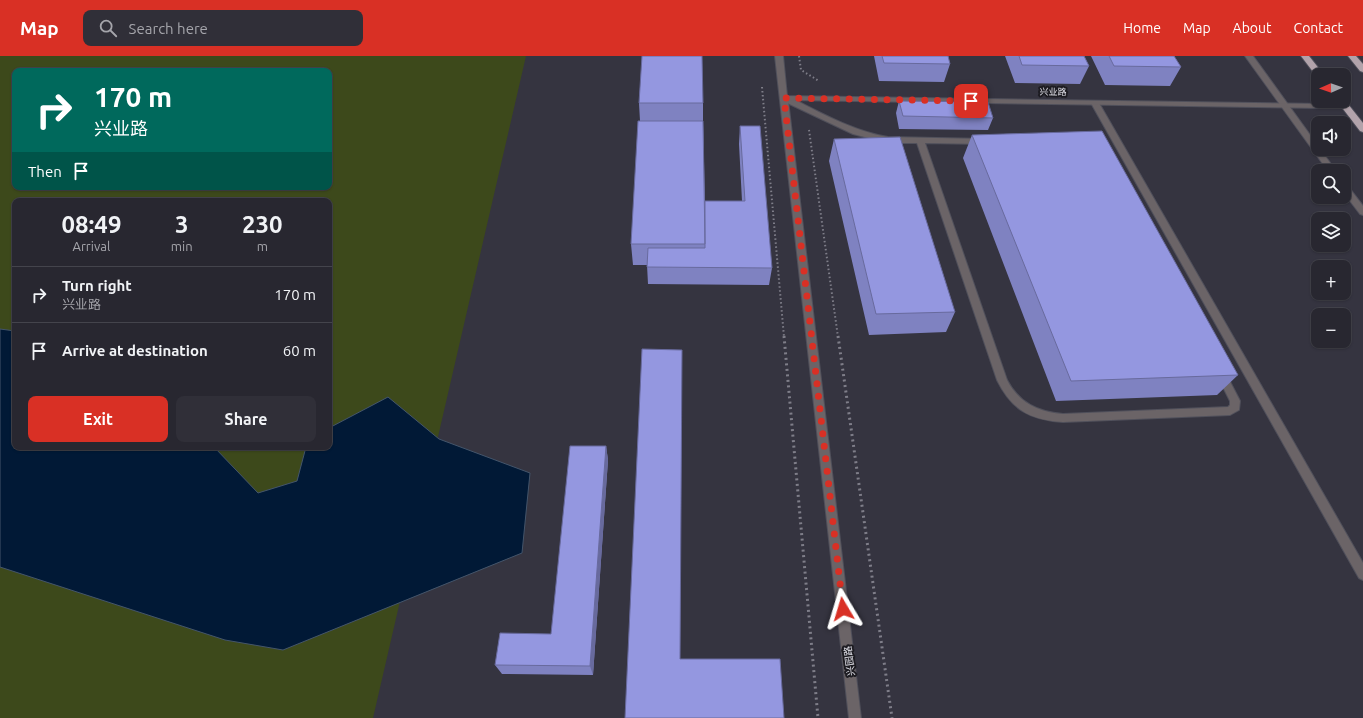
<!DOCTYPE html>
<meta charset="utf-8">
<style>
body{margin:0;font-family:Ubuntu,"Noto Sans SC",sans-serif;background:#302f38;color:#f1f3f6;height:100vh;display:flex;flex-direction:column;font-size:15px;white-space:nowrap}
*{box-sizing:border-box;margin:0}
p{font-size:13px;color:#a5a5ab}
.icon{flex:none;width:22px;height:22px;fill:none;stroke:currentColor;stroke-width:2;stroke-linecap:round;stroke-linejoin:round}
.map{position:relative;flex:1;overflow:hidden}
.details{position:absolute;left:12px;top:142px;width:320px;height:252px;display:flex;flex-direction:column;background:#282730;border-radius:8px;box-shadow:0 1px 3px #0004,0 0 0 1px #44444c}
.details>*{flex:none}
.guide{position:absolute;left:12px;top:12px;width:320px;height:122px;border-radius:8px;box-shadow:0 1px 3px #0004,0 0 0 1px #44444c;background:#00695c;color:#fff;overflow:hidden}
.needle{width:26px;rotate:268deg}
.fabs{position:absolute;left:1311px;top:12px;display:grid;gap:8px}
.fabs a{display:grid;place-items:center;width:40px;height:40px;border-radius:8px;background:#282730;box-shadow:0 1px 3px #0004,0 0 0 1px #44444c;font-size:20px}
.pin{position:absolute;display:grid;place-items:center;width:34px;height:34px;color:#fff;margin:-17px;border-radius:8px;box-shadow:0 2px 6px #0006}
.me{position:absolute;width:44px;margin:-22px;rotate:353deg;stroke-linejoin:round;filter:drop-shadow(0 0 3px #0008)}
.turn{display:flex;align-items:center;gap:14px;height:84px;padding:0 16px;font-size:18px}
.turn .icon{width:52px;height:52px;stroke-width:2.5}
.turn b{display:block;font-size:28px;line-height:34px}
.then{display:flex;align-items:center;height:38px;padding:0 16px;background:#0003;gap:8px;font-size:15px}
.eta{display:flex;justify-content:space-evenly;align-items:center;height:68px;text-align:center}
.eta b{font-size:24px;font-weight:600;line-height:28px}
.cta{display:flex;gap:8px;margin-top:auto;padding:8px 16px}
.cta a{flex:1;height:46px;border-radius:8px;background:#d93025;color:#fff;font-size:16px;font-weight:600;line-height:46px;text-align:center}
.cta a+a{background:#302f38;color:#f1f3f6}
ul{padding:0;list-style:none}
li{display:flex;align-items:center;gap:12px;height:56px;padding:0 16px;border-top:1px solid #44444c}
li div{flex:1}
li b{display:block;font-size:15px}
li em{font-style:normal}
header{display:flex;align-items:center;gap:24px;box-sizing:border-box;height:56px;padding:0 20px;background:#d93025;color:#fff}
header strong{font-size:19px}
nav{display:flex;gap:22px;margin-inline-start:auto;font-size:14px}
.search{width:280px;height:36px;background:#302f38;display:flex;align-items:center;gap:10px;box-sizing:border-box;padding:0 14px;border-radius:8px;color:#a5a5ab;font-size:15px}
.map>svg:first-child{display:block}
.green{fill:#3d491b;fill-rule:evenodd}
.water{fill:#011936;stroke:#44556b}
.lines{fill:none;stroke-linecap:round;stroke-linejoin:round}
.lane-casing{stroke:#50505b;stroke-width:2}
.street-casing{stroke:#50505b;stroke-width:2}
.highway-casing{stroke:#50505b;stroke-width:2}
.path-far1{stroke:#7f7e89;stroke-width:2;stroke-dasharray:1.5 2.5;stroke-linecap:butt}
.path{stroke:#7f7e89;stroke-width:3;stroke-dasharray:2 3.5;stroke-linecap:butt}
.lane{fill:#6b6467;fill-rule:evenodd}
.street{fill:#6b6467;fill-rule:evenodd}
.highway{fill:#b2a3ab;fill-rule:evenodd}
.wall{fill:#7f82c1}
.shaded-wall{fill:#686a9d}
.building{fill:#9497e0;stroke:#686a9d}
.route{stroke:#d93025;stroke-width:7;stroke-dasharray:0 12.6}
.labels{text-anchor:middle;stroke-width:4;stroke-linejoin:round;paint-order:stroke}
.far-street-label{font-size:9px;fill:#e0e0e8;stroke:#1d1c22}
.street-label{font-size:10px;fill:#e0e0e8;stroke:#1d1c22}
</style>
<header>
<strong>Map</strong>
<div class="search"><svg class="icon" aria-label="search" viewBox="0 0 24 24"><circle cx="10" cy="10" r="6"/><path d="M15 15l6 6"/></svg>Search here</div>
<nav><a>Home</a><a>Map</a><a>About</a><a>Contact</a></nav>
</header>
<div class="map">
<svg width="1363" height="662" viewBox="0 0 1363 662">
<rect width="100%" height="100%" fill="#353440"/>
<!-- green -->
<path class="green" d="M 0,0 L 526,0 L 373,662 L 0,662 ZM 15,15 L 329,15 L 329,131 L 15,131 ZM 15,145 L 329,145 L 329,391 L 15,391 Z"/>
<!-- water -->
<path class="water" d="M 0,273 L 15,275 L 15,391 L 214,391 L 258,437 L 297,425 L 306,391 L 329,391 L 329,372 L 388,341 L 439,383 L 530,417 L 522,497 L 283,594 L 225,584 L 0,511 Z"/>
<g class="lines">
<defs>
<path id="lane" d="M 1245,0 L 1253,0 L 1318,90 L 1318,93 L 1320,93 L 1336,115 L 1328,115 Z
M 781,40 L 787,40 C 820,56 852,75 888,81 L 986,83 L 986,87 L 983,88 L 925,87 L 1007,324 C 1019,347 1038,356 1063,358 L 1228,351 L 1230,349 L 1230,345 L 1216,317 L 1218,314 L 1224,314 L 1240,345 L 1239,354 L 1230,359 L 1063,366 C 1030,364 1012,354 997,324 L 917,87 L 888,87 L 853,78 L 781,44 Z
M 1092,45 L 1095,45 L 1099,47 L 1363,507 L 1363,524 L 1359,522 L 1091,47 Z
M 1344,128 L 1347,129 L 1363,150 L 1363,159 L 1360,158 L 1344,137 Z"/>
<path id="street" d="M 775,0 L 783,0 L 787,40 L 1322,48 L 1326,50 L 1322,52 L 788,44 L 861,662 L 849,662 Z"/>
<path id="highway" d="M 1301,0 L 1309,0 L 1324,19 L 1318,19 L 1317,21 Z
M 1348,0 L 1356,0 L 1363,8 L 1363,16 L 1360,15 Z
M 1344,43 L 1363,67 L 1363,76 L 1360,75 L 1337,45 L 1344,45 Z"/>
</defs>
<!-- lane casing -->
<use href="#lane" class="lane-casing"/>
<!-- street casing -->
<use href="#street" class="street-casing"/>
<!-- highway casing -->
<use href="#highway" class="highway-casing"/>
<!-- path-far1 -->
<path class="path-far1" d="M 799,0 L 801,14 L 819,25
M 762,31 L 784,281
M 809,74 L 838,281"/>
<!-- path -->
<path class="path" d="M 784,280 L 818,662
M 838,280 L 892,662"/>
<!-- lane -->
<use href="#lane" class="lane"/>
<!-- street -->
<use href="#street" class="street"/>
<!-- highway -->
<use href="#highway" class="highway"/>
</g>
<!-- wall -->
<path class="wall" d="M 874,0 L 948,0 L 950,8 L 944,26 L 879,25 Z
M 1005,0 L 1084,0 L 1089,10 L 1080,28 L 1015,27 Z
M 1091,0 L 1174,0 L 1181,11 L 1170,30 L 1105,29 Z
M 899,45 L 993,62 L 988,74 L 899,73 L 896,57 Z
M 639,47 L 703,47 L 703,65 L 705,145 L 742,145 L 739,88 L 740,70 L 772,212 L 769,229 L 648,228 L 647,209 L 633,209 L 631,188 L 640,65 Z
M 972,79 L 1238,319 L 1217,339 L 1056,345 L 963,102 Z
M 834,83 L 955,256 L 946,276 L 869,279 L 829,105 Z
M 606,390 L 608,404 L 593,619 L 502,618 L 495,609 L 551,578 Z"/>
<!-- shaded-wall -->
<path class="shaded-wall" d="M 606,390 L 608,404 L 593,619 L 590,610 Z"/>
<!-- building -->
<path class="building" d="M 642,0 L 702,0 L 703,47 L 639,47 Z
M 882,0 L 948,0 L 950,8 L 884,7 Z
M 1019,0 L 1084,0 L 1089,10 L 1022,9 Z
M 1109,0 L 1174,0 L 1181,11 L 1114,10 Z
M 899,45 L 988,46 L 993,62 L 903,60 Z
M 638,65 L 703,65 L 705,188 L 631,188 Z
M 740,70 L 760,70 L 772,212 L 647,211 L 648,192 L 705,192 L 705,145 L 745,145 Z
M 1102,75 L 1238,319 L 1071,325 L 972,79 Z
M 900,81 L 955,256 L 876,258 L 834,83 Z
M 642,293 L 682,294 L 680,603 L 780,603 L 784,662 L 625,662 Z
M 570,390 L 606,390 L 590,610 L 495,609 L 500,577 L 551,578 Z"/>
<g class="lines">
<!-- route -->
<path class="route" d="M 843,553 L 784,42 L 971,45"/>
</g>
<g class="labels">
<!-- far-street labels -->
<g class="far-street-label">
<text transform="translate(1053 36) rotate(1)" y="3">兴业路</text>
</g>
<!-- street labels -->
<g class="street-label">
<text transform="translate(849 605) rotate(-97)" y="4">兴园路</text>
</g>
</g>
</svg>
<div class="fabs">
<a><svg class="needle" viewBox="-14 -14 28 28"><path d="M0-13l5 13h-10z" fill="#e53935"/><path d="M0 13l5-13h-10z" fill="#a5a5ab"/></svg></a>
<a><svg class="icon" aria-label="sound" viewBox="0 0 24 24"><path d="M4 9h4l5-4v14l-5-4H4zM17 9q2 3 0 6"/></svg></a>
<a><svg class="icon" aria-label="search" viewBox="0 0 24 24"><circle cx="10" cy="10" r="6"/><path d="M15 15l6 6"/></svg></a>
<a><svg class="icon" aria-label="layers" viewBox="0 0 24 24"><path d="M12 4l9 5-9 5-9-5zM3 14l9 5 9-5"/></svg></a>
<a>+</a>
<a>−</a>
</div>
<div class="pin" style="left:971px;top:45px;background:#d93025"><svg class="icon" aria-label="arrive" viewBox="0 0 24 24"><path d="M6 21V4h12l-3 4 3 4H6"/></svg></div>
<svg class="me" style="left:843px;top:553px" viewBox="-20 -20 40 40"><path d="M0-17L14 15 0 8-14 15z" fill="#d93025" stroke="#fff" stroke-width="4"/></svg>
<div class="guide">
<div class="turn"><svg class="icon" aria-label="right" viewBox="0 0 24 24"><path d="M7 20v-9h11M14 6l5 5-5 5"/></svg><div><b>170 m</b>兴业路</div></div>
<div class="then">Then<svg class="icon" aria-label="arrive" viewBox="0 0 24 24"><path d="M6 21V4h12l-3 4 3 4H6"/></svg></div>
</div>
<section class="details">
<div class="eta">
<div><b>08:49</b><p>Arrival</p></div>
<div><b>3</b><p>min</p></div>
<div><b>230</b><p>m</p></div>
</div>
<ul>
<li><svg class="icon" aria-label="right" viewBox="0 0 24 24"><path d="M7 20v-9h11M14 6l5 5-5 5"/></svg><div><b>Turn right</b><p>兴业路</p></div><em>170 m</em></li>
<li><svg class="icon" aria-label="arrive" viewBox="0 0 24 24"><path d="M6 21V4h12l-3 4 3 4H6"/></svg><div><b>Arrive at destination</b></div><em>60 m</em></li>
</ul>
<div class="cta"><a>Exit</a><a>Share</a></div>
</section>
</div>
